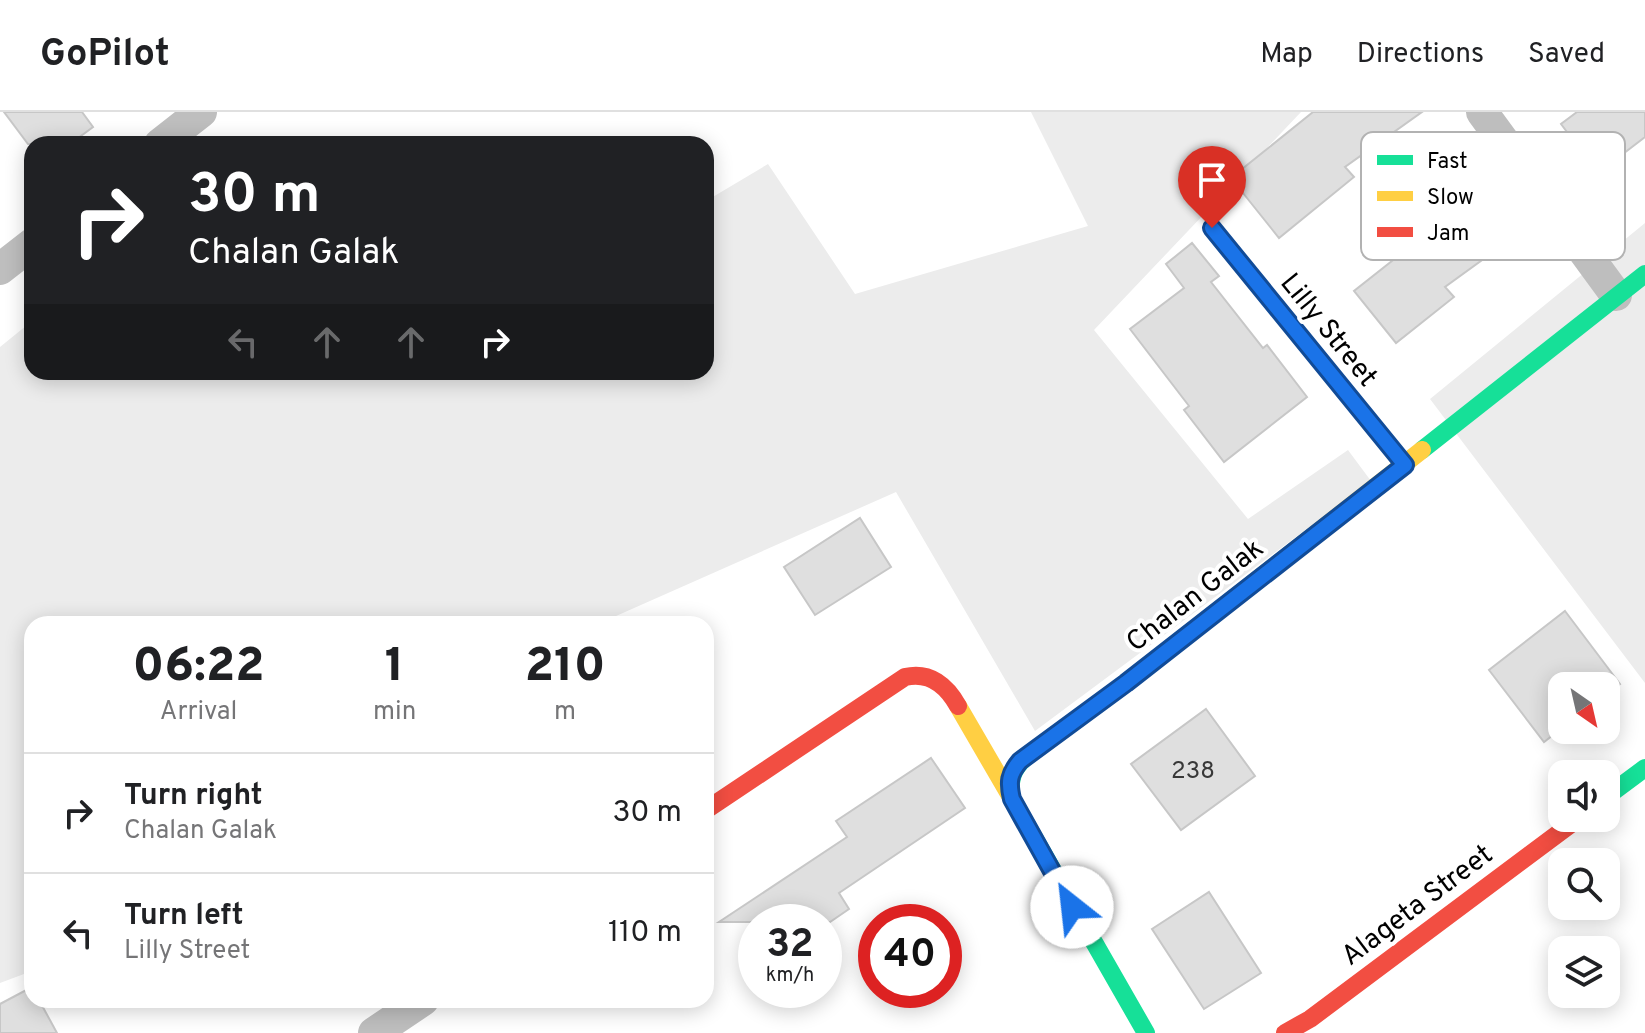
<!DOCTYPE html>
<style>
body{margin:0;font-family:Overpass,sans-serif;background:#f2f2f2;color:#202124;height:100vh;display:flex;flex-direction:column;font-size:30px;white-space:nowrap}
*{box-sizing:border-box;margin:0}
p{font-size:26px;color:#757577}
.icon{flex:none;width:44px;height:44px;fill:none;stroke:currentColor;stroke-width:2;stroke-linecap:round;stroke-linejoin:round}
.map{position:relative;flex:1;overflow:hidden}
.sheet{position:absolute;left:24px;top:504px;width:690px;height:392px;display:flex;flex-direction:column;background:#fff;border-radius:24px;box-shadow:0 4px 20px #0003}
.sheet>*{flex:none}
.guide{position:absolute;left:24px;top:24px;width:690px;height:244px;border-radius:24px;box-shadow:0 4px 20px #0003;background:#202124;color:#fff;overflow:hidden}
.needle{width:52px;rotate:146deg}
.fabs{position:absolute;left:1548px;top:560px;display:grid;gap:16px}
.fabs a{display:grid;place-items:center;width:72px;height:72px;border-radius:16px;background:#fff;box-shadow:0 4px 20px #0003;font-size:40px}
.speed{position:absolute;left:738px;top:792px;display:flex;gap:16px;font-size:40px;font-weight:700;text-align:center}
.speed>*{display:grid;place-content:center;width:104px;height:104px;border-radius:50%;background:#fff;box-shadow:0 4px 20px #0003;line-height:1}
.speed small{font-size:20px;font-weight:400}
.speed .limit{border:12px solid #d22;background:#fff;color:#111}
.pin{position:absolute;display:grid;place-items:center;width:68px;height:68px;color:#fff;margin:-82px -34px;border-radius:50% 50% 50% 0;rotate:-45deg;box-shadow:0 0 8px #0007}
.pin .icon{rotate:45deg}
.me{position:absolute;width:88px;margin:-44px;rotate:331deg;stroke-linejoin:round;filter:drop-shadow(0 0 6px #0008)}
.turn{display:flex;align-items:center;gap:28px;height:168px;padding:0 32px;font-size:36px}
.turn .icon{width:104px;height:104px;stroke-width:2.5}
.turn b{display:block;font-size:56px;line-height:68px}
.lanes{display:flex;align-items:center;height:76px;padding:0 32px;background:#0003;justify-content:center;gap:40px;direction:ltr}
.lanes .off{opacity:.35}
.eta{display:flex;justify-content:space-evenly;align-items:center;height:136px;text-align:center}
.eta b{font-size:48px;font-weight:800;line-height:56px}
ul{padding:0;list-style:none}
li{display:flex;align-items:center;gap:24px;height:120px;padding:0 32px;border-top:2px solid #e0e0e0}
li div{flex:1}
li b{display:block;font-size:30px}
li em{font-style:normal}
header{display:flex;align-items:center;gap:48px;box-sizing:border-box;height:112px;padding:0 40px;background:#fff;border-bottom:2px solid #e0e0e0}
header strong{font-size:38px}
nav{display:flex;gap:44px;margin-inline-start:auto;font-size:28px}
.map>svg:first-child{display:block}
.green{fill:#ececec}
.building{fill:#dfdfdf;stroke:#c7c7c7;stroke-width:2}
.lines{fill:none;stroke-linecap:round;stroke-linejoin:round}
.street{stroke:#bebebe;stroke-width:32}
.fast{stroke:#16e098;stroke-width:18}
.slow{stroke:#ffcf43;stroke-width:18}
.jam{stroke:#f24e42;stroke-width:18}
.route-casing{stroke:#114b97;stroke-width:20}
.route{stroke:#1a73e8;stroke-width:14}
.labels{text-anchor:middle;stroke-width:8;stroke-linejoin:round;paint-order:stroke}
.number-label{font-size:24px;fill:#383838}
.street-label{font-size:28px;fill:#000;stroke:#fff}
.key{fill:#fff;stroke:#b2b2b2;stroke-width:2}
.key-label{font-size:22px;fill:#000}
</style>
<header>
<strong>GoPilot</strong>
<nav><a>Map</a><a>Directions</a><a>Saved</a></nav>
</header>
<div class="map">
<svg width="1645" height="921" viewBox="0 0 1645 921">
<rect width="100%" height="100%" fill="#fff"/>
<!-- green -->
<path class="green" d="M 1031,0 L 1301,0 L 1094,218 L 1248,407 L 1348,338 L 1371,369 L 1035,619 L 896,380 L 598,512 L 32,512 L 32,859 L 0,871 L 0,235 L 32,209 L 32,260 L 706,260 L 706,89 L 768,52 L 855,182 L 1088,114 Z
M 1645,111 L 1645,571 L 1430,287 Z"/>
<!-- building -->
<path class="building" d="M 4,0 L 82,0 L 93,15 L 70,32 L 28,32 Z
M 1313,0 L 1422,0 L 1345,55 L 1354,65 L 1279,126 L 1231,66 Z
M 1577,0 L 1645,0 L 1645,25 L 1598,61 L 1561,12 Z
M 1498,71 L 1529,114 L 1445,175 L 1454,185 L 1396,231 L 1354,179 L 1421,126 Z
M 1192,131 L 1219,164 L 1211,170 L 1263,236 L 1267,233 L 1307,285 L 1224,350 L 1184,298 L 1189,294 L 1130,217 L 1184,176 L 1166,152 Z
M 860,406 L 891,455 L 815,503 L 784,455 Z
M 1565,499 L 1620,572 L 1606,583 L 1606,574 L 1562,574 L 1562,616 L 1544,630 L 1489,558 Z
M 1206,597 L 1255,664 L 1181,718 L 1131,652 Z
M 931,646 L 965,696 L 839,781 L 849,797 L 830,810 L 719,810 L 847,725 L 836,709 Z
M 1209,780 L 1261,861 L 1204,897 L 1152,817 Z
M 32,875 L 32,888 L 39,888 L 57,921 L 0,921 L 0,892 Z"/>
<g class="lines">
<!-- street -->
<path class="street" d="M 1482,0 L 1616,183
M 160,32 L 201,0
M 0,157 L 32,132
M 374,921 L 423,888"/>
<!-- fast -->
<path class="fast" d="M 1422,338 L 1645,162
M 1036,637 C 1017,651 1007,662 1012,687 L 1146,921
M 1606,685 L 1645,656"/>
<!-- slow -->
<path class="slow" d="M 958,594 L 1012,687
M 1036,637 L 1126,571 L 1422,338"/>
<!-- jam -->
<path class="jam" d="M 1212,116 L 1405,353
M 706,698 L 905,565 C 930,559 947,574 958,594
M 1285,921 L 1310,907 L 1579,706"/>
</g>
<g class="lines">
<defs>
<path id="route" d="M 1072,795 L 1012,687 C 1008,670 1009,662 1020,649 L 1126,571 L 1405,353 L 1212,116"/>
</defs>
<!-- route casing -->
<use href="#route" class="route-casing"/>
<!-- route -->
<use href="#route" class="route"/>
</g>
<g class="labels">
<!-- number labels -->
<g class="number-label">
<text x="1193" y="666">238</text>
</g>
<!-- street labels -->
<g class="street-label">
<text transform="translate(1330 217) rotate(51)" y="10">Lilly Street</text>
<text transform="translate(1194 482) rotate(-38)" y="10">Chalan Galak</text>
<text transform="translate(1416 792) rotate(-37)" y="10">Alageta Street</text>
</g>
</g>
<!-- legend -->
<rect x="1361" y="20" width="264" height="128" rx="12" class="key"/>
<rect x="1377" y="43" width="36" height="10" fill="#16e098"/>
<rect x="1377" y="79" width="36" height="10" fill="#ffcf43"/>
<rect x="1377" y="115" width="36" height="10" fill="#f24e42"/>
<g class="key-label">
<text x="1427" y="56">Fast</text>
<text x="1427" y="92">Slow</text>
<text x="1427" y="128">Jam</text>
</g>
</svg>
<div class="fabs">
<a><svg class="needle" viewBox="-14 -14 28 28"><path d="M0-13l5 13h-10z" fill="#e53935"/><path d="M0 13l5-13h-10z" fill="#757577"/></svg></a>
<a><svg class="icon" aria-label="sound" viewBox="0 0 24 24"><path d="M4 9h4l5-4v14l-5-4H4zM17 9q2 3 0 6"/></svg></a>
<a><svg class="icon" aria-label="search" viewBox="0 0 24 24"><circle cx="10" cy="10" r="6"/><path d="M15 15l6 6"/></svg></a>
<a><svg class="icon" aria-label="layers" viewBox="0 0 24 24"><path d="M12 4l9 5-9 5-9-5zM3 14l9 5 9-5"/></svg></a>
</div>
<div class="speed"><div>32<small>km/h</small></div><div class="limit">40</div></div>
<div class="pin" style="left:1212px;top:116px;background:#d93025"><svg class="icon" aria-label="arrive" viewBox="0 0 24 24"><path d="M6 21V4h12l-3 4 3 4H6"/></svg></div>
<svg class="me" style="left:1072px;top:795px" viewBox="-20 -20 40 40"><circle r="19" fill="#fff"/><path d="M0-13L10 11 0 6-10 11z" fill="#1a73e8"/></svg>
<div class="guide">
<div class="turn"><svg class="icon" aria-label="right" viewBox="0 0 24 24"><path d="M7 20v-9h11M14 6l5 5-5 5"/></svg><div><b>30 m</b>Chalan Galak</div></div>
<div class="lanes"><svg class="icon off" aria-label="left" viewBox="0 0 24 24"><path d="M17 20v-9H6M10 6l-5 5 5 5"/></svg><svg class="icon off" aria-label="ahead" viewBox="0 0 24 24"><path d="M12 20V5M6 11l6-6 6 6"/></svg><svg class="icon off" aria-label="ahead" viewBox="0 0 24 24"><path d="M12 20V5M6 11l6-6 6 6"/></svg><svg class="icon" aria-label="right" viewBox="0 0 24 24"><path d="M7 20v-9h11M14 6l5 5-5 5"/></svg></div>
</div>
<section class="sheet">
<div class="eta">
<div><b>06:22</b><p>Arrival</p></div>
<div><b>1</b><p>min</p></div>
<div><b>210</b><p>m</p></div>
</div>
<ul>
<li><svg class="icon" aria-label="right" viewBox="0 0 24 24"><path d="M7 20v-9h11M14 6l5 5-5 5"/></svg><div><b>Turn right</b><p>Chalan Galak</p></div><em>30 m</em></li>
<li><svg class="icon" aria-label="left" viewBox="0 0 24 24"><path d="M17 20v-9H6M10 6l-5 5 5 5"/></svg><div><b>Turn left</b><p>Lilly Street</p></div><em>110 m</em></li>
</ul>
</section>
</div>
